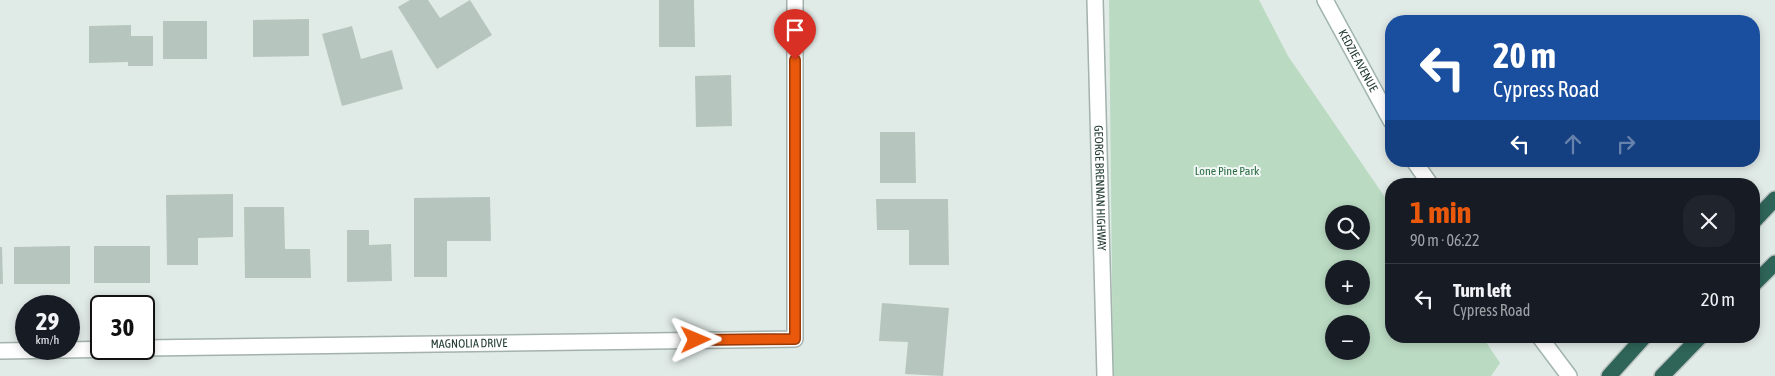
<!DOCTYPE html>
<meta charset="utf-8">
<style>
body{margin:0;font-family:"Asap Condensed",sans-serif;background:#20242c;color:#f1f3f6;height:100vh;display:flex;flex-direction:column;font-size:19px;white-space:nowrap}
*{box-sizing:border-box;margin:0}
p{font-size:16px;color:#9ea1a6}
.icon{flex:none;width:28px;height:28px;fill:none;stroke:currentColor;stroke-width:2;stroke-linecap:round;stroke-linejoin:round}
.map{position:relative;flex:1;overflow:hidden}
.details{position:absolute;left:1385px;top:178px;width:375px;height:165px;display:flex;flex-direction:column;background:#171b24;border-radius:20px;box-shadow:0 2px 8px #0003}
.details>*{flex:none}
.top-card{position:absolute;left:1385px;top:15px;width:375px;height:152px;border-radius:20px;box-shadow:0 2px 8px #0003;background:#1a4fa0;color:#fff;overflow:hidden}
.controls{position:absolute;left:1325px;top:205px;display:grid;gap:10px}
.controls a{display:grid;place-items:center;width:45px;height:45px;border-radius:50%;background:#171b24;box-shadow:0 2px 8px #0003;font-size:25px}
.speed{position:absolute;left:15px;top:295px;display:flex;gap:10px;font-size:25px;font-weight:700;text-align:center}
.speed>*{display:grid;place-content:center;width:65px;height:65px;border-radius:50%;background:#171b24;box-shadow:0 2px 8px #0003;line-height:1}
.speed small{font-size:12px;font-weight:400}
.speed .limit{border:2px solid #111;border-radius:8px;background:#fff;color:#111}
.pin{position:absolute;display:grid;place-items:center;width:42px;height:42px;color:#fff;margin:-51px -21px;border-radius:50% 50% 50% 0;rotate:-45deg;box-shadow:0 0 5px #0007}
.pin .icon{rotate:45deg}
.me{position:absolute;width:55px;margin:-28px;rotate:89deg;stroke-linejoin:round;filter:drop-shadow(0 0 4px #0008)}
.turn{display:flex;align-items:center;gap:18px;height:105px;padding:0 25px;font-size:22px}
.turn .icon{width:65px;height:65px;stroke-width:2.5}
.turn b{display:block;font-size:35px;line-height:42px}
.lanes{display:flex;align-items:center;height:48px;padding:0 25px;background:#0003;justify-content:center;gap:25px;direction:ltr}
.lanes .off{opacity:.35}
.round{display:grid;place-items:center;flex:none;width:52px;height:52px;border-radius:20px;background:#20242c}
.headline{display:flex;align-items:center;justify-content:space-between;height:85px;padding:0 25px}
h1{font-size:30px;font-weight:700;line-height:38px;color:#ea580c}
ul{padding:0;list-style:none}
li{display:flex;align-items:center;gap:15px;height:70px;padding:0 25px;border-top:1px solid #363941}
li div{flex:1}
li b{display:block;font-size:19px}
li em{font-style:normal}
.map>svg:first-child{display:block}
.green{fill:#badac2;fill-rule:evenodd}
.building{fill:#b6c5be}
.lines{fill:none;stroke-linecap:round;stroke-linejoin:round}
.street-casing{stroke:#a3b2ad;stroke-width:18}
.secondary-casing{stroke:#a0b5ad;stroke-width:18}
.highway-casing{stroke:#bdc4c2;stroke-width:18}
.street{stroke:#fff;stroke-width:15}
.secondary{stroke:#fff;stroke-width:15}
.highway{stroke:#2f6458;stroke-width:15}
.route-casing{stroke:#983908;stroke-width:12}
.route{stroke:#ea580c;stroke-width:9}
.labels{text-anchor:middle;stroke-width:4;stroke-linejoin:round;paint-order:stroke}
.street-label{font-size:12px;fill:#223a33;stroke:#f0f7f4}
.park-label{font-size:12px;fill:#2e6e46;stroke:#f0f7f4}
</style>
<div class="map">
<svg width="1775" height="376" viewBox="0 0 1775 376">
<rect width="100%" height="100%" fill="#e0eae6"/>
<!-- green -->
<path class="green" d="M 1109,0 L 1259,0 L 1288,56 L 1391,206 L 1391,336 L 1482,336 L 1500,363 L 1491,376 L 1113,376 ZM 1334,214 L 1361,214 L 1361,241 L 1334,241 ZM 1334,269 L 1361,269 L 1361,296 L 1334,296 ZM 1334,324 L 1361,324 L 1361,351 L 1334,351 Z"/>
<!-- building -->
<path class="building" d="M 410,0 L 428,0 L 440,18 L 470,0 L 492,35 L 437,69 L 398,7 Z
M 659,0 L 694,0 L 695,47 L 659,47 Z
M 309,19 L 309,56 L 253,57 L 253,20 Z
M 163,21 L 207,21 L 207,59 L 163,59 Z
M 131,25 L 131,36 L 153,36 L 153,66 L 128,66 L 128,62 L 89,63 L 89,26 Z
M 352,26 L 361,59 L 392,50 L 403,89 L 342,106 L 322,34 Z
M 731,75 L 732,126 L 696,127 L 695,76 Z
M 880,132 L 915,132 L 916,183 L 880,183 Z
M 233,194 L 233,237 L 198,238 L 198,265 L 167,265 L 166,195 Z
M 490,197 L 491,241 L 447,241 L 447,277 L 414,277 L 414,198 Z
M 876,199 L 948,199 L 949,265 L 909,265 L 909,230 L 877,230 Z
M 244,207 L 284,207 L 285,249 L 310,249 L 311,278 L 245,278 Z
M 347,230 L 369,230 L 369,245 L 391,244 L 392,281 L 347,282 Z
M 70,246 L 70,284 L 14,284 L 14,247 Z
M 94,246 L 150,246 L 150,283 L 94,283 Z
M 0,247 L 2,247 L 3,284 L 0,284 Z
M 882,303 L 949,308 L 943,376 L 905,374 L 908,342 L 879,341 Z"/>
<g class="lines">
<defs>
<g id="street">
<path id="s1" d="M 1095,0 L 1105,376"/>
<path id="s2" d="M 144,348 L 795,339 L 795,0"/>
<path d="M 0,351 L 125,349"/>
</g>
<g id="secondary">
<path id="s3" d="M 1325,0 L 1391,121"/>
<path d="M 1414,161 L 1430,184"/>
<path d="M 1539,336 L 1569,376"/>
</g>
<path id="highway" d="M 1754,221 L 1775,199
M 1754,284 L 1775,263
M 1609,376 L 1645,336
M 1662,376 L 1701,336"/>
</defs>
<!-- street casing -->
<use href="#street" class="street-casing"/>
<!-- secondary casing -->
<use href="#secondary" class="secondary-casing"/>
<!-- highway casing -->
<use href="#highway" class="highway-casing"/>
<!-- street -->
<use href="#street" class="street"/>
<!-- secondary -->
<use href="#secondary" class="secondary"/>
<!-- highway -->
<use href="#highway" class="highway"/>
</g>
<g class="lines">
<defs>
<path id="route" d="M 696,340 L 795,339 L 795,60"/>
</defs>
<!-- route casing -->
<use href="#route" class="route-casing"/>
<!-- route -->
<use href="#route" class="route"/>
</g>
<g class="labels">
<!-- street labels -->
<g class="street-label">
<text dy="4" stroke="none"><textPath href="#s3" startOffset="69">KEDZIE AVENUE</textPath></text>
<text dy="4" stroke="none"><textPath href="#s1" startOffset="188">GEORGE BRENNAN HIGHWAY</textPath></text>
<text dy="4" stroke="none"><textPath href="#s2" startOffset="325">MAGNOLIA DRIVE</textPath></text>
</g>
<!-- park labels -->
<g class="park-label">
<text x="1227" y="175">Lone Pine Park</text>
</g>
</g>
</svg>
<div class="controls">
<a><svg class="icon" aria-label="search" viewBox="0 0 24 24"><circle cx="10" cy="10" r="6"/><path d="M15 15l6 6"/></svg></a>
<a>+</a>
<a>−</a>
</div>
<div class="speed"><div>29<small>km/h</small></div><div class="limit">30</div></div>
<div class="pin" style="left:795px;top:60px;background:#d93025"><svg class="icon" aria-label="arrive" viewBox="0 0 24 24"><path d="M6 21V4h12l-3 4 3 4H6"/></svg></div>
<svg class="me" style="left:696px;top:340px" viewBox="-20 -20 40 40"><path d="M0-17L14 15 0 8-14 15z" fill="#ea580c" stroke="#fff" stroke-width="4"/></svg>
<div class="top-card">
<div class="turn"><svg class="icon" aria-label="left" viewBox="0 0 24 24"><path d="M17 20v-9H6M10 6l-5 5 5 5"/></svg><div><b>20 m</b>Cypress Road</div></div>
<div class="lanes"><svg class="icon" aria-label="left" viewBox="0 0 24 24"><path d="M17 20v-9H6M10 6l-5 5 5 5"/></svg><svg class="icon off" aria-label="ahead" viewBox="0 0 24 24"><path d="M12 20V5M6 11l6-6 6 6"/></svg><svg class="icon off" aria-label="right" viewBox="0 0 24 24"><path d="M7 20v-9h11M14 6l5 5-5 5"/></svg></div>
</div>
<section class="details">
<div class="headline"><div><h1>1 min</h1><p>90 m · 06:22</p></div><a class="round"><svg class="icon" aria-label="close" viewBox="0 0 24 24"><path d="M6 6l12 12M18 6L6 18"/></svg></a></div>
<ul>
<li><svg class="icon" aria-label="left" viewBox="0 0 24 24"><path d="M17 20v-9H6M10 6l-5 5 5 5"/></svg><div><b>Turn left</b><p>Cypress Road</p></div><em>20 m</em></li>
</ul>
</section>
</div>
